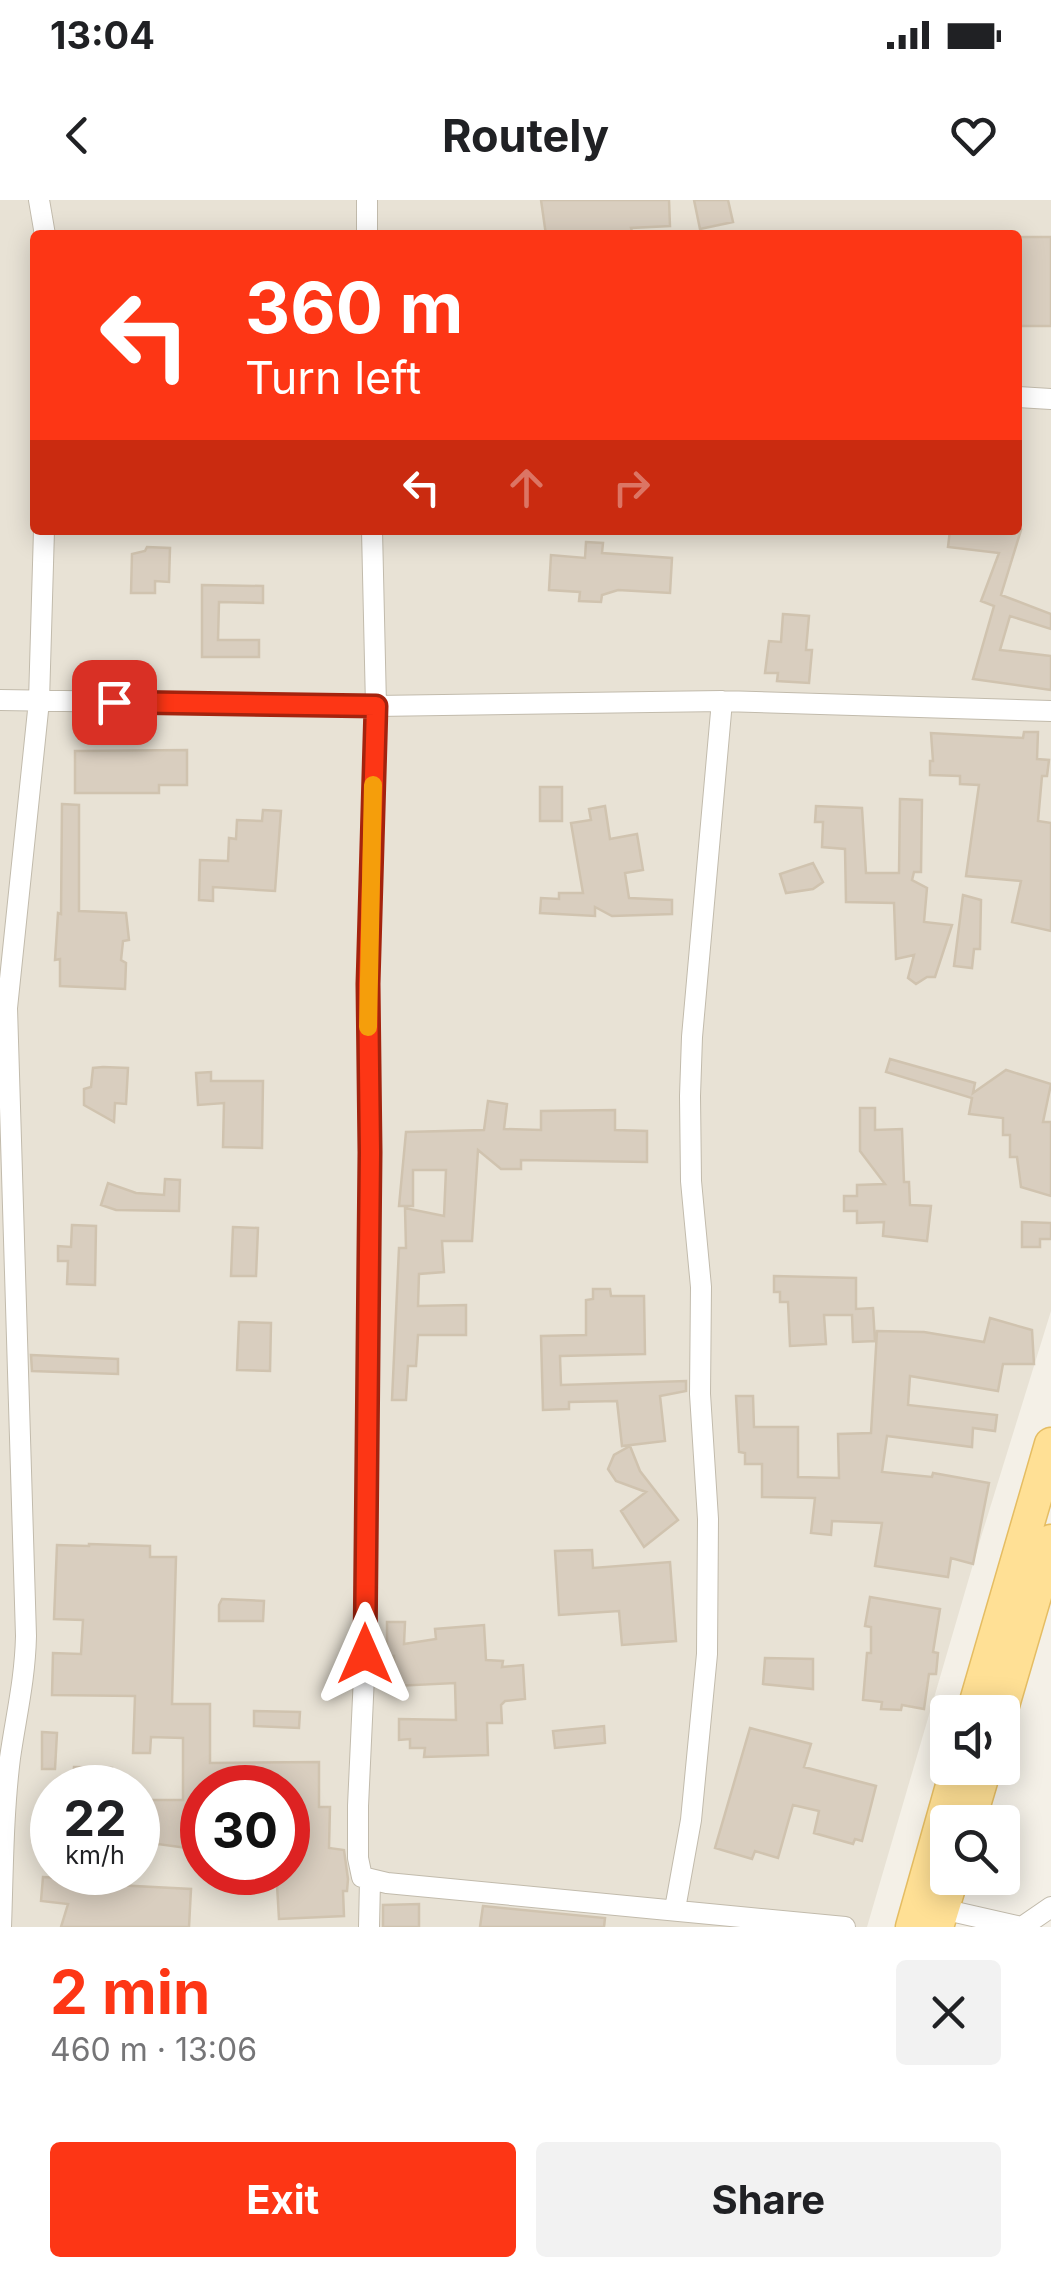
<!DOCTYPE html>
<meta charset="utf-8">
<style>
body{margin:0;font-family:Inter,sans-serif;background:#f2f2f2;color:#202124;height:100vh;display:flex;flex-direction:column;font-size:38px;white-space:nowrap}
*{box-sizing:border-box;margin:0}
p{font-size:32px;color:#757577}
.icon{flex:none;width:55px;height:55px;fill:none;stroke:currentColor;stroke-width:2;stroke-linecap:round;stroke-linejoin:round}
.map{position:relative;height:1727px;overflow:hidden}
.drawer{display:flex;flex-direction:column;background:#fff;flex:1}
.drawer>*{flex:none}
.banner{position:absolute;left:30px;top:30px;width:992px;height:305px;border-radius:10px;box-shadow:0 5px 25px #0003;background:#fd3615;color:#fff;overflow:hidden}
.tools{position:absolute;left:930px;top:1495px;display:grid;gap:20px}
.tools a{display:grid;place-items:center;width:90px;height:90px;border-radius:10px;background:#fff;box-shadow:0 5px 25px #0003;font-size:50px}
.speed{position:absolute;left:30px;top:1565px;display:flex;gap:20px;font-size:50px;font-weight:700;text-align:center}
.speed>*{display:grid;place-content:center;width:130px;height:130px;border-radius:50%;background:#fff;box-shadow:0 5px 25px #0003;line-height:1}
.speed small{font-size:25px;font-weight:400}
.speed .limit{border:15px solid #d22;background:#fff;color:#111}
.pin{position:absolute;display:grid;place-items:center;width:85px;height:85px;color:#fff;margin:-42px;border-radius:20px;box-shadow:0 5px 15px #0006}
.me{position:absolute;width:110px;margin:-55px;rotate:0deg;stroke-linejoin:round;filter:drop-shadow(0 0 8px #0008)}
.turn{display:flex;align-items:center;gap:35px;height:210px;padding:0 50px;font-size:45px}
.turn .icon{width:130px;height:130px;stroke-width:2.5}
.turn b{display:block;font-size:70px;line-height:85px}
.lanes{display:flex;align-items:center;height:95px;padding:0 50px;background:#0003;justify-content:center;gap:50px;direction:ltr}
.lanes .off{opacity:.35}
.round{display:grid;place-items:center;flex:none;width:105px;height:105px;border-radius:10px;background:#f2f2f2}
.head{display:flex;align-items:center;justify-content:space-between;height:170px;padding:0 50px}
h1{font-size:60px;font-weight:700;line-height:75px;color:#fd3615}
.primary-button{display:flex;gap:20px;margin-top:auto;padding:20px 50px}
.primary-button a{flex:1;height:115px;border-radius:10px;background:#fd3615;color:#fff;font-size:40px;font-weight:700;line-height:115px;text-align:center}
.primary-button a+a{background:#f2f2f2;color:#202124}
.status{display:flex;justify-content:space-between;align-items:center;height:70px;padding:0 50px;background:#fff;direction:ltr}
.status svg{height:28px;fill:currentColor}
header{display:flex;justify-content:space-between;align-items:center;height:130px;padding:0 50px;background:#fff;font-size:45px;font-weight:700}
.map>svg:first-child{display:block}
.residential{fill:#e8e2d5;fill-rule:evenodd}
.building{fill:#d9cebf;stroke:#d0c3af;stroke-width:2.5}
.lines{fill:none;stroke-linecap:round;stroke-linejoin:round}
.street-casing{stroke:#c2bbac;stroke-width:22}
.primary-casing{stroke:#e5bd63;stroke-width:35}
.street{stroke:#fff;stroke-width:20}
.primary{stroke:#ffe095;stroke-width:32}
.route-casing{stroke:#a4230e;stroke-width:25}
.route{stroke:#fd3615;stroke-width:18}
.slow{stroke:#f59e0b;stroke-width:18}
</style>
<div class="status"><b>13:04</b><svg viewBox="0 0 49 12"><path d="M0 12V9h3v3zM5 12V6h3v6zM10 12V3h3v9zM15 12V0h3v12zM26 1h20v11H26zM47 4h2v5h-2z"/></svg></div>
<header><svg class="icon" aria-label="back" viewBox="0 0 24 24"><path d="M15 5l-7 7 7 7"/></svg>Routely<svg class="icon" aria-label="heart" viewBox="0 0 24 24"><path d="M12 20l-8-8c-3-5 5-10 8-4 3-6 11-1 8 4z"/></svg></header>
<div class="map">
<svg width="1051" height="1727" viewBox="0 0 1051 1727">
<rect width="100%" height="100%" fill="#f4f0e7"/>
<!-- residential -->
<path class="residential" d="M 0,0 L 1051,0 L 1051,1111 L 981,1337 L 867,1727 L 0,1727 ZM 35,35 L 1018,35 L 1018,330 L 35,330 ZM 52,1588 L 138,1588 L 138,1672 L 52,1672 ZM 202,1588 L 288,1588 L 288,1672 L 202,1672 Z"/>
<!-- building -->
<path class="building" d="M 541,0 L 669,0 L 670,26 L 631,28 L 633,35 L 546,35 Z
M 694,0 L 728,0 L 733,22 L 700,29 Z
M 1018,37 L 1051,37 L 1051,126 L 1018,126 Z
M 950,330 L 1021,330 L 1001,395 L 1051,414 L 1051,429 L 1010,416 L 1000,450 L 1051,456 L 1051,490 L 973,479 L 994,406 L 981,401 L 999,353 L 948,347 Z
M 586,342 L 603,343 L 602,353 L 672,358 L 670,393 L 618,390 L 602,395 L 601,402 L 579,401 L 580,392 L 549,390 L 551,355 L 585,358 Z
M 147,347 L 170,348 L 169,382 L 155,381 L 155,393 L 131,393 L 132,354 L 145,351 Z
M 202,385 L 263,386 L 263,403 L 219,402 L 218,440 L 259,440 L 259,457 L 202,457 Z
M 783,414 L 809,416 L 806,450 L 812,450 L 809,483 L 777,481 L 778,473 L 765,473 L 769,441 L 781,442 Z
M 1024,532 L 1038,532 L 1037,559 L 1049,560 L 1047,576 L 1042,576 L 1038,621 L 1051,623 L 1051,731 L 1012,722 L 1021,681 L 966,676 L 979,585 L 960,584 L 960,576 L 930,575 L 930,561 L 933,561 L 931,533 L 1023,538 Z
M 187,550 L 187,585 L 159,585 L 159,593 L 75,593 L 75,551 Z
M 540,587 L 562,587 L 562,621 L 540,621 Z
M 900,599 L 922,600 L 921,672 L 914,672 L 912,680 L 927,688 L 924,722 L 952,725 L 935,777 L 927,777 L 916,784 L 908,778 L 914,755 L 896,759 L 894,703 L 846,702 L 845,649 L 822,647 L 823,622 L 815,622 L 816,606 L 862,608 L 866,673 L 899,673 Z
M 62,604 L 79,605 L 79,711 L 126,713 L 129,740 L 123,741 L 121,760 L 126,763 L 125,789 L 60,786 L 60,759 L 55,760 L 58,713 L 61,714 Z
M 605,606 L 610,639 L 637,634 L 643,670 L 625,673 L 629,698 L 672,700 L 672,714 L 612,716 L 595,707 L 595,716 L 540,713 L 541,698 L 559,699 L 559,693 L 583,693 L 571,623 L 591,620 L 589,609 Z
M 263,610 L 281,611 L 275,691 L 213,687 L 213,701 L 199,700 L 200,660 L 228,661 L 229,638 L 236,639 L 237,620 L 262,621 Z
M 813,663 L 823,682 L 813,689 L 786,693 L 780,674 Z
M 963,695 L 981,700 L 980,749 L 974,749 L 972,768 L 954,766 Z
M 890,859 L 975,883 L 973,893 L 1006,870 L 1051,884 L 1043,922 L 1051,922 L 1051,996 L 1021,987 L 1017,957 L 1010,957 L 1010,935 L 1003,935 L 1003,918 L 969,914 L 972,898 L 886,872 Z
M 103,867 L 128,868 L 126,904 L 115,903 L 114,922 L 84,905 L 84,889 L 91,887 L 93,868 Z
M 211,872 L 211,881 L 263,881 L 262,948 L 223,947 L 224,903 L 198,905 L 196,873 Z
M 488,901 L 507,904 L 504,929 L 541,930 L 541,911 L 615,910 L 615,930 L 647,931 L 647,962 L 521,960 L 521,969 L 501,969 L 478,950 L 472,1041 L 442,1041 L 444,1072 L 419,1074 L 418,1106 L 466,1105 L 466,1135 L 418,1135 L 416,1166 L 408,1166 L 406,1200 L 392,1200 L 399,1048 L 406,1048 L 405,1008 L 444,1016 L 446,970 L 413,970 L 413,1006 L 399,1006 L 406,932 L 484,930 Z
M 860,908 L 875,908 L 875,930 L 902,929 L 904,982 L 909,982 L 910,1005 L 931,1006 L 927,1041 L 883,1036 L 884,1022 L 857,1023 L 857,1011 L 844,1011 L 844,996 L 857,996 L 857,985 L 885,984 L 860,951 Z
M 165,979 L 180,980 L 179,1011 L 116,1010 L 101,1005 L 108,983 L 136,993 L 164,995 Z
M 1022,1022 L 1051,1023 L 1051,1039 L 1040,1039 L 1040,1047 L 1022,1047 Z
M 72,1025 L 96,1026 L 95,1085 L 67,1084 L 68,1061 L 58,1061 L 58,1046 L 71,1047 Z
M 233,1027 L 258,1028 L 256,1076 L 231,1076 Z
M 774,1076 L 856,1078 L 856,1109 L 873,1108 L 875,1141 L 853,1142 L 852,1115 L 824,1115 L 826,1144 L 790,1146 L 788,1102 L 780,1102 L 780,1092 L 774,1092 Z
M 593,1089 L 610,1089 L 611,1096 L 644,1096 L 645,1154 L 560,1156 L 561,1185 L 686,1181 L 686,1191 L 660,1196 L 665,1241 L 622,1246 L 617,1201 L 569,1202 L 569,1209 L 543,1210 L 541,1136 L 586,1135 L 586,1100 L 593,1099 Z
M 990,1118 L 1032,1130 L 1034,1164 L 1003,1164 L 998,1191 L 910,1176 L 908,1205 L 997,1215 L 995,1231 L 973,1228 L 972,1247 L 887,1236 L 882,1272 L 932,1277 L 933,1273 L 989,1283 L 973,1364 L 951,1358 L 948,1377 L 875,1366 L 882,1323 L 832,1321 L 831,1335 L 811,1333 L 815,1298 L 762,1297 L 762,1264 L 745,1264 L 745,1253 L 739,1252 L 736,1196 L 753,1196 L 754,1227 L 798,1227 L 798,1277 L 839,1278 L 838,1234 L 871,1233 L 877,1131 L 924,1132 L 984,1142 Z
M 239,1122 L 271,1123 L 270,1171 L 237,1170 Z
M 31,1155 L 118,1159 L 118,1174 L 32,1171 Z
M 630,1246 L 640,1271 L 678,1320 L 644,1347 L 621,1311 L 646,1292 L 616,1281 L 608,1269 L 614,1255 Z
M 89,1344 L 150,1346 L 150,1357 L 176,1357 L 172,1504 L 210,1504 L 210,1563 L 319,1562 L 319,1607 L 330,1607 L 329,1648 L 344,1650 L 348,1679 L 347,1691 L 343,1691 L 344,1716 L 279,1719 L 277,1685 L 249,1683 L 250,1672 L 288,1672 L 288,1588 L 202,1588 L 202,1650 L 150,1643 L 151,1600 L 183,1600 L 183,1538 L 151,1537 L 150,1553 L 133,1553 L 135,1496 L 52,1495 L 53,1453 L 81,1454 L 83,1420 L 54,1419 L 57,1345 L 89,1346 Z
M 592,1350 L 593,1368 L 670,1362 L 676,1441 L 622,1445 L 619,1411 L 559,1415 L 555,1351 Z
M 870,1397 L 940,1409 L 933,1452 L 938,1453 L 936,1474 L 929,1474 L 924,1509 L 902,1505 L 901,1510 L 881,1509 L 882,1502 L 863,1500 L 867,1453 L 871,1453 L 871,1427 L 865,1426 Z
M 222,1399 L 264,1401 L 263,1421 L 219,1421 L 219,1405 Z
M 387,1422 L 405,1422 L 404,1444 L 436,1439 L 435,1429 L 484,1425 L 486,1460 L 503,1461 L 502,1467 L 523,1465 L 525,1499 L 505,1501 L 501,1505 L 502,1523 L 487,1523 L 488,1555 L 424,1557 L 425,1548 L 410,1548 L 410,1539 L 399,1540 L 399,1519 L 456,1520 L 455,1483 L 395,1486 L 394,1456 L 387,1456 Z
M 765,1458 L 813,1459 L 813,1489 L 763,1484 Z
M 254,1511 L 300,1512 L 299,1528 L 254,1526 Z
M 604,1526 L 605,1543 L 555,1548 L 553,1531 Z
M 750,1528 L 811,1544 L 804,1567 L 876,1586 L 862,1641 L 855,1639 L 853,1644 L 814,1633 L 819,1611 L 793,1605 L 778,1658 L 755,1651 L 752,1659 L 715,1648 Z
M 42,1532 L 57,1533 L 55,1569 L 42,1569 Z
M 74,1567 L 112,1568 L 112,1588 L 73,1588 Z
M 43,1677 L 60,1678 L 59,1682 L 191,1689 L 189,1727 L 61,1727 L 68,1704 L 41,1701 Z
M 419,1704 L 419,1727 L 383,1727 L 383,1705 Z
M 483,1706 L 605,1718 L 604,1727 L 480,1727 Z"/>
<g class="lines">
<defs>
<path id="street" d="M 39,0 L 45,35
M 367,0 L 367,35
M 1018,197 L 1051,199
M 0,500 L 376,506 L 372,330
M 0,807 L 7,808 L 39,501 L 44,330
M 675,1709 L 691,1620 L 707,1454 L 708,1319 L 700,1194 L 701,1087 L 691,981 L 690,896 L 692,837 L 722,501
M 942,1709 L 1021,1727
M 1,1727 C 3,1671 3,1614 10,1558 C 16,1516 25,1480 26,1436 L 7,808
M 369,1727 L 370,1680
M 845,1727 L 387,1683 L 362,1677 L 358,1658 L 358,1606 L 365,1454 L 370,952 L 368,784 L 376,506 L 722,501 L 1051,511
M 1022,1727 L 1051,1707"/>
<path id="primary" d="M 973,1512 L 1051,1244
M 1001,1512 L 1051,1341
M 969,1622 L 985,1568
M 912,1727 L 957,1568
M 937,1727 L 952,1678"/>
</defs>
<!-- street casing -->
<use href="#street" class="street-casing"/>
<!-- primary casing -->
<use href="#primary" class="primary-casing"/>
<!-- street -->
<use href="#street" class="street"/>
<!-- primary -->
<use href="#primary" class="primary"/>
</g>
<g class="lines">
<defs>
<path id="route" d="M 114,502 L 376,506 L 368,784 L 370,952 L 365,1454"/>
</defs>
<!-- route casing -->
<use href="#route" class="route-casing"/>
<!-- route -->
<use href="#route" class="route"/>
<!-- slow -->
<path class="slow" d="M 368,827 L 373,585"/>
</g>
</svg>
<div class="tools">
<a><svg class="icon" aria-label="sound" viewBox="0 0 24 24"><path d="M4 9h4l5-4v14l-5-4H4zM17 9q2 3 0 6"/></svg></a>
<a><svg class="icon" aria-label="search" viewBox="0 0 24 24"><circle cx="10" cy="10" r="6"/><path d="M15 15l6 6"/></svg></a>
</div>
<div class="speed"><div>22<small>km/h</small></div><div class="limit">30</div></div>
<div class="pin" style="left:114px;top:502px;background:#d93025"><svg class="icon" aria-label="arrive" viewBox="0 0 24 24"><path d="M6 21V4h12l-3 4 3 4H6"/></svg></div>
<svg class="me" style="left:365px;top:1454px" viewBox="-20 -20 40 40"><path d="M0-17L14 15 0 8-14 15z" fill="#fd3615" stroke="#fff" stroke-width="4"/></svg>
<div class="banner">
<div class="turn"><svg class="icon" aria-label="left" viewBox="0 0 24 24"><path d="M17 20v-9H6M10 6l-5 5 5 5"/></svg><div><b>360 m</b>Turn left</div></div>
<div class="lanes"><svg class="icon" aria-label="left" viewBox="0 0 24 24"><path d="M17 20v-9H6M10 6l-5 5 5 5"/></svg><svg class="icon off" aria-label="ahead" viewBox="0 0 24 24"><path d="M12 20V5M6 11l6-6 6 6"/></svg><svg class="icon off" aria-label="right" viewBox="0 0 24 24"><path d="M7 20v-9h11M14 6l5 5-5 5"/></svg></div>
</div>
</div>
<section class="drawer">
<div class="head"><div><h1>2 min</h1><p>460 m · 13:06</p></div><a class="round"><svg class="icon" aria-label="close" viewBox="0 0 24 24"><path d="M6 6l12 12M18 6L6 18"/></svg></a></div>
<div class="primary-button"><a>Exit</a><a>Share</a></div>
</section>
